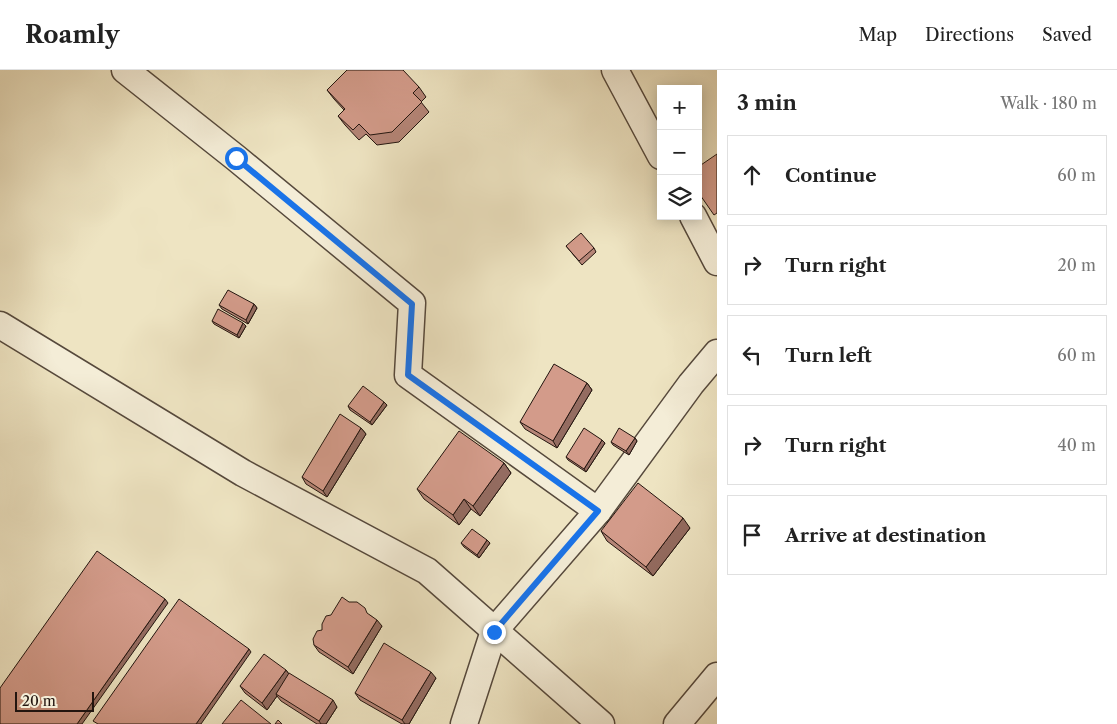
<!DOCTYPE html>
<html lang="en">
<head>
<meta charset="utf-8">
<style>
	body { margin:0; font-family:"Libre Caslon Text",serif; background:#f6f6f6; color:#222 }
	.controls { position:absolute; right:15px; top:15px; display:grid; overflow:hidden; border-radius:0px; box-shadow:0 2px 12px #0003 }
	.controls button { width:45px; height:45px; display:grid; place-items:center; padding:0; border:0; border-bottom:1px solid #e0e0e0; background:#fff; color:#222; font:25px sans-serif }
	.scale { position:absolute; left:15px; bottom:12px; width:79px; box-sizing:border-box; padding-left:5px; border:2px solid #23150f; border-top:0; font-size:14px; line-height:18px; white-space:nowrap; color:#23150f; -webkit-text-stroke:4px #f4edd7; paint-order:stroke }
	.stop { position:absolute; width:15px; height:15px; margin:-11px; border:4px solid #1a73e8; border-radius:50%; background:#fff }
	.stop.end { background:#1a73e8; border-color:#fff; box-shadow:0 1px 5px #0008 }
	.list { margin:0; padding:0; list-style:none }
	h2 { display:flex; justify-content:space-between; align-items:center; height:65px; margin:0; padding:0 20px; font-size:21px }
	h2 small { font-size:16px; font-weight:400; color:#767676 }
	.list li { display:grid; grid-template-columns:32px 1fr auto; gap:15px; align-items:center; box-sizing:border-box; height:80px; margin:0 10px 10px; padding:0 10px; border:1px solid #e0e0e0; border-radius:0px }
	.list b { display:block; font-size:19px; white-space:nowrap }
	.list em { font-size:16px; font-style:normal; color:#767676 }
	.icon { flex:none; width:28px; height:28px; fill:none; stroke:currentColor; stroke-width:2; stroke-linecap:round; stroke-linejoin:round }
	.map { position:relative; flex:none; width:717px; height:654px; overflow:hidden }
	header { display:flex; align-items:center; gap:30px; box-sizing:border-box; height:70px; padding:0 25px; background:#fff; border-bottom:1px solid #e0e0e0 }
	header strong { font-size:24px }
	nav { display:flex; gap:28px; margin-inline-start:auto; font-size:18px }
	main { display:flex }
	aside { flex:1; background:#fff }
	.map>svg:first-child { display:block }
</style>
</head>
<body>
<header>
<strong>Roamly</strong>
<nav><a>Map</a><a>Directions</a><a>Saved</a></nav>
</header>
<main>
<div class="map">
<svg width="717" height="654" viewBox="0 0 717 654">
	<rect width="100%" height="100%" fill="#eee4c2"/>
	<filter id="stains"><feTurbulence type="fractalNoise" baseFrequency=".004" numOctaves="4"/><feColorMatrix values="0 0 0 0 .2 0 0 0 0 .09 0 0 0 0 .02 0 0 0 .5 -.17"/></filter>
	<radialGradient id="worn" r=".72"><stop offset=".6" stop-color="#630" stop-opacity="0"/><stop offset="1" stop-color="#630" stop-opacity=".3"/></radialGradient>
	<g fill="none" stroke-linecap="round" stroke-linejoin="round">
		<g stroke="#56493c" stroke-width="29">
			<g id="minor">
				<path d="M 125,0 L 236,88 L 412,233 L 408,305 L 598,441"/>
				<path d="M 615,0 L 661,86"/>
				<path d="M 693,146 L 717,192"/>
				<path d="M 0,255 L 243,403 L 427,501 L 601,654"/>
				<path d="M 464,654 L 494,561 L 598,441 L 691,314 L 717,283"/>
				<path d="M 677,654 L 717,606"/>
			</g>
		</g>
		<use href="#minor" stroke="#f4edd7" stroke-width="26"/>
	</g>
	<g fill="#b58577" stroke="#23150f">
		<path d="M 419,17 L 426,27 L 421,32 L 429,42 L 399,72 L 377,75 L 366,64 L 359,70 L 345,55 L 338,46 L 344,40 L 334,29 L 327,20 Z"/>
		<path d="M 566,176 L 594,178 L 596,182 L 582,195 Z"/>
		<path d="M 254,234 L 257,238 L 248,254 L 222,239 L 219,235 Z"/>
		<path d="M 212,251 L 246,256 L 239,268 L 214,254 Z"/>
		<path d="M 587,313 L 592,320 L 557,378 L 525,359 L 520,352 Z"/>
		<path d="M 387,335 L 372,355 L 350,340 L 348,336 Z"/>
		<path d="M 361,358 L 366,364 L 327,427 L 306,414 L 302,407 Z"/>
		<path d="M 635,368 L 637,371 L 629,385 L 613,375 L 611,372 Z"/>
		<path d="M 605,373 L 586,402 L 568,390 L 566,387 Z"/>
		<path d="M 504,393 L 511,403 L 480,446 L 471,439 L 459,455 L 424,429 L 417,419 Z"/>
		<path d="M 690,458 L 653,506 L 607,471 L 601,461 Z"/>
		<path d="M 487,470 L 490,473 L 479,488 L 464,477 L 461,473 Z"/>
		<path d="M 370,545 L 382,556 L 353,604 L 319,582 L 314,575 L 322,560 Z"/>
		<path d="M 286,600 L 289,604 L 337,637 L 326,654 L 317,654 L 281,631 L 277,626 L 267,640 L 245,623 L 240,616 Z"/>
		<path d="M 436,608 L 409,654 L 402,654 L 360,630 L 355,623 Z"/>
	</g>
	<g fill="#946c61" stroke="#23150f">
		<path d="M 254,234 L 257,238 L 248,254 L 246,250 Z"/>
		<path d="M 243,253 L 246,256 L 239,268 L 237,265 Z"/>
		<path d="M 587,313 L 592,320 L 557,378 L 553,371 Z"/>
		<path d="M 384,332 L 387,335 L 372,355 L 370,352 Z"/>
		<path d="M 361,358 L 366,364 L 327,427 L 323,421 Z"/>
		<path d="M 635,368 L 637,371 L 629,385 L 626,381 Z"/>
		<path d="M 602,370 L 605,373 L 586,402 L 584,399 Z"/>
		<path d="M 504,393 L 511,403 L 480,446 L 473,436 Z"/>
		<path d="M 464,429 L 471,439 L 459,455 L 453,445 Z"/>
		<path d="M 683,448 L 690,458 L 653,506 L 646,497 Z"/>
		<path d="M 487,470 L 490,473 L 479,488 L 477,485 Z"/>
		<path d="M 165,529 L 168,533 L 82,654 L 77,654 Z"/>
		<path d="M 377,550 L 382,556 L 353,604 L 348,597 Z"/>
		<path d="M 249,579 L 251,582 L 201,654 L 196,654 Z"/>
		<path d="M 286,600 L 291,607 L 276,624 L 277,626 L 267,640 L 262,633 Z"/>
		<path d="M 431,602 L 436,608 L 409,654 L 405,654 L 402,650 Z"/>
		<path d="M 333,630 L 337,637 L 326,654 L 321,654 L 319,651 Z"/>
	</g>
	<g fill="#d39b8a" stroke="#23150f">
		<path d="M 347,0 L 403,0 L 419,17 L 413,23 L 422,32 L 392,62 L 370,65 L 359,54 L 353,60 L 338,46 L 345,39 L 327,20 Z"/>
		<path d="M 717,84 L 717,143 L 714,145 L 698,122 L 698,97 Z"/>
		<path d="M 581,163 L 594,178 L 579,191 L 566,176 Z"/>
		<path d="M 228,220 L 254,234 L 246,250 L 219,235 Z"/>
		<path d="M 218,239 L 243,253 L 237,265 L 212,251 Z"/>
		<path d="M 554,294 L 587,313 L 553,371 L 520,352 Z"/>
		<path d="M 363,316 L 384,332 L 370,352 L 348,336 Z"/>
		<path d="M 340,344 L 361,358 L 323,421 L 302,407 Z"/>
		<path d="M 584,358 L 602,370 L 584,399 L 566,387 Z"/>
		<path d="M 619,358 L 635,368 L 626,381 L 611,372 Z"/>
		<path d="M 459,361 L 504,393 L 473,436 L 464,429 L 453,445 L 417,419 Z"/>
		<path d="M 638,413 L 683,448 L 646,497 L 601,461 Z"/>
		<path d="M 472,459 L 487,470 L 477,485 L 461,473 Z"/>
		<path d="M 97,481 L 165,529 L 77,654 L 0,654 L 0,618 Z"/>
		<path d="M 342,527 L 349,532 L 357,532 L 365,538 L 367,543 L 377,550 L 348,597 L 314,575 L 313,569 L 317,561 L 322,560 L 322,554 L 326,546 L 331,545 Z"/>
		<path d="M 179,529 L 249,579 L 196,654 L 98,654 L 93,651 Z"/>
		<path d="M 384,573 L 431,602 L 402,650 L 355,623 Z"/>
		<path d="M 264,584 L 286,600 L 262,633 L 240,616 Z"/>
		<path d="M 289,603 L 333,630 L 319,651 L 276,624 Z"/>
		<path d="M 241,630 L 271,654 L 222,654 Z"/>
		<path d="M 278,650 L 282,654 L 275,654 Z"/>
	</g>
	<g fill="none" stroke-linecap="round" stroke-linejoin="round">
		<path stroke="#1a73e8" stroke-width="6" d="M 236,88 L 412,234 L 408,305 L 598,441 L 494,562"/>
	</g>
	<rect width="100%" height="100%" filter="url(#stains)"/>
	<rect width="100%" height="100%" fill="url(#worn)"/>
</svg>
<div class="controls">
<button>+</button>
<button>−</button>
<button><svg class="icon" aria-label="layers" viewBox="0 0 24 24"><path d="M12 4l9 5-9 5-9-5zM3 14l9 5 9-5"/></svg></button>
</div>
<div class="scale">20 m</div>
<div class="stop" style="left:236px;top:88px"></div>
<div class="stop end" style="left:494px;top:562px"></div>
</div>
<aside>
<h2>3 min<small>Walk · 180 m</small></h2>
<ul class="list">
<li><svg class="icon" aria-label="ahead" viewBox="0 0 24 24"><path d="M12 20V5M6 11l6-6 6 6"/></svg><div><b>Continue</b></div><em>60 m</em></li>
<li><svg class="icon" aria-label="right" viewBox="0 0 24 24"><path d="M7 20v-9h11M14 6l5 5-5 5"/></svg><div><b>Turn right</b></div><em>20 m</em></li>
<li><svg class="icon" aria-label="left" viewBox="0 0 24 24"><path d="M17 20v-9H6M10 6l-5 5 5 5"/></svg><div><b>Turn left</b></div><em>60 m</em></li>
<li><svg class="icon" aria-label="right" viewBox="0 0 24 24"><path d="M7 20v-9h11M14 6l5 5-5 5"/></svg><div><b>Turn right</b></div><em>40 m</em></li>
<li><svg class="icon" aria-label="arrive" viewBox="0 0 24 24"><path d="M6 21V4h12l-3 4 3 4H6"/></svg><div><b>Arrive at destination</b></div></li>
</ul>
</aside>
</main>
</body>
</html>
